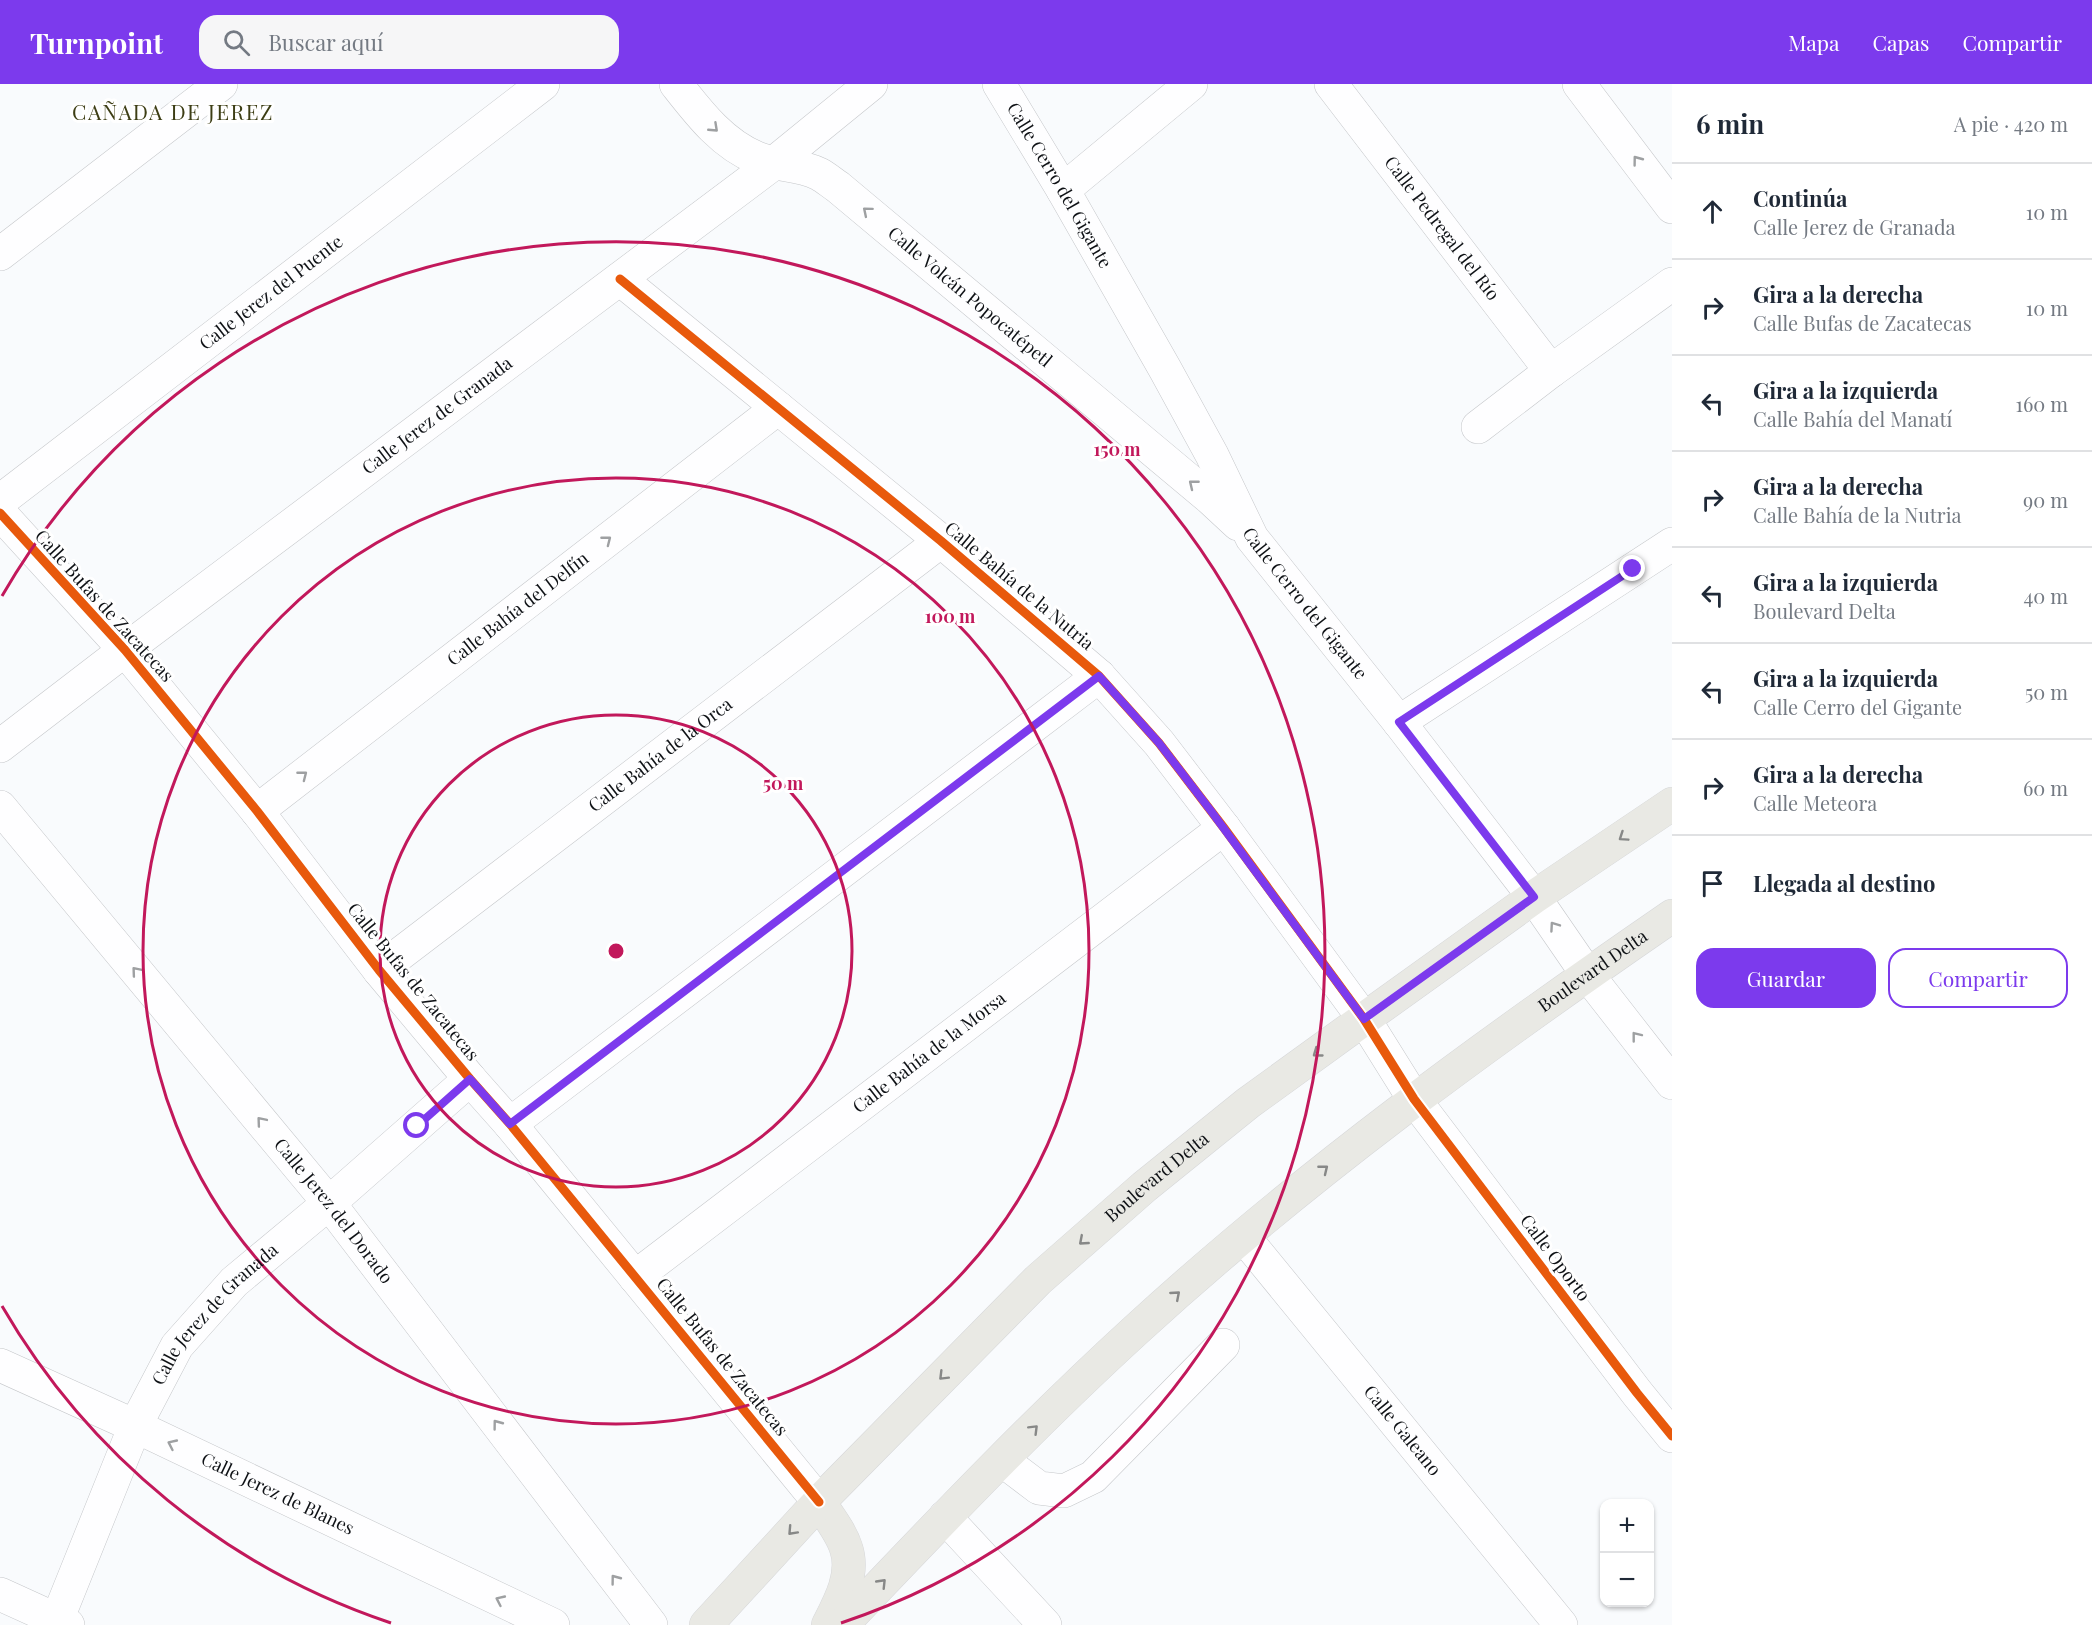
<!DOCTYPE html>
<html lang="es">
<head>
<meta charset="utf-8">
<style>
	body { margin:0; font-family:"Playfair Display",serif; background:#f6f6f7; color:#1f2937 }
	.controls { position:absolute; right:18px; bottom:18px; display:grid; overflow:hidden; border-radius:12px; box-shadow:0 2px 4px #0004 }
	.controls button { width:54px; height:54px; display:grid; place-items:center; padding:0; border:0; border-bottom:2px solid #e0e1e3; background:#fff; color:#1f2937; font:30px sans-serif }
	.stop { position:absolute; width:18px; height:18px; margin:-14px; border:4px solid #7c3aed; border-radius:50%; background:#fff }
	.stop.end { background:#7c3aed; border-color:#fff; box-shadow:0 2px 6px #0008 }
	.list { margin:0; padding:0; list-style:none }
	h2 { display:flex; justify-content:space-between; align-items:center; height:78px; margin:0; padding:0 24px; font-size:26px }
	h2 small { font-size:20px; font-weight:400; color:#747a83 }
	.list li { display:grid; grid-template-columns:39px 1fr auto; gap:18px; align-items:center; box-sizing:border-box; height:96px; padding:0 24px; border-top:2px solid #e0e1e3 }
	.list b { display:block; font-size:22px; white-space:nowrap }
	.list p { margin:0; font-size:20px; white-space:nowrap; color:#747a83 }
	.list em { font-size:20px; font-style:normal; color:#747a83 }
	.actions { display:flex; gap:12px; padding:18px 24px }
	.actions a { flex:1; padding:14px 0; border:2px solid #7c3aed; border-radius:18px; text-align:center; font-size:21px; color:#7c3aed }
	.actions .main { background:#7c3aed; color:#fff }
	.icon { flex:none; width:33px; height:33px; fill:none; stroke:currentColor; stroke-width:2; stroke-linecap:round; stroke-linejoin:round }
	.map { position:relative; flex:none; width:1672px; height:1541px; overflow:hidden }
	header { display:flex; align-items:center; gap:36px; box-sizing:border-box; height:84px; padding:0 30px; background:#7c3aed; color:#fff }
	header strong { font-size:28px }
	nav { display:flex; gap:33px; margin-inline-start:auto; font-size:21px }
	.search { width:420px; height:54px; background:#f6f6f7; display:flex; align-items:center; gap:15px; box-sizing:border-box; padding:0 21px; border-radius:18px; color:#747a83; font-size:22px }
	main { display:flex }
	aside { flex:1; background:#fff }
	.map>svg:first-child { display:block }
</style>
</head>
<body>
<header>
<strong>Turnpoint</strong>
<div class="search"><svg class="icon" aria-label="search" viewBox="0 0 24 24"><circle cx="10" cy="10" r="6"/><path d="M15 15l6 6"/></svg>Buscar aquí</div>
<nav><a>Mapa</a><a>Capas</a><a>Compartir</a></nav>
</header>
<main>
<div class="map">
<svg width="1672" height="1541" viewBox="0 0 1672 1541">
	<rect width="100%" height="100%" fill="#f9fbfd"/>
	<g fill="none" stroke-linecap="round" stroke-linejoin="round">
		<g stroke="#c5c7ca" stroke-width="34">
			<g id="minor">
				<path id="s1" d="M 676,0 C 698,28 722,60 757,74 C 777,82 799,80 819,90 C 825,93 832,99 838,103 L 1210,414 L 1238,440"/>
				<path id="s2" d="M 999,0 L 1063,106 L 1165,285 L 1212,371 L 1252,454 L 1399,638 L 1534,813 L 1587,890 L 1672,999"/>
				<path id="s3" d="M 1331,0 L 1551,287"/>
				<path d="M 1579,0 L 1672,123"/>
				<path d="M 1063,106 L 1191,0"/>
				<path d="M 0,170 L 221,0"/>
				<path d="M 620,195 L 941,457 L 1099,592 L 1159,659 L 1224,744 L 1364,935 L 1414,1015 L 1637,1309 L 1672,1352"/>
				<path d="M 1478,343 L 1551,287 L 1672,200"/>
				<path id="s4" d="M 0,417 L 543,0"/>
				<path d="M 0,429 L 125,566 L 257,727 L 379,886 L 470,995 L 510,1040 L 819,1418"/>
				<path d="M 1399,638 L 1672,460"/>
				<path id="s5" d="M 0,662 L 125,566 L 774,79 L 871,0"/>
				<path id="s6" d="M 0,723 L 329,1119 L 651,1541"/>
				<path id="s7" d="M 257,727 L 778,324"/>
				<path id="s8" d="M 379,886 L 941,457"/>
				<path d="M 510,1040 L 1099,592"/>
				<path id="s9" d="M 1244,1153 L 1561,1541"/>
				<path id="s10" d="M 635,1193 L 1224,744"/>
				<path id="s11" d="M 0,1281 L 135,1342 L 553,1541"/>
				<path d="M 1002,1376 L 1039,1404 L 1064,1407 L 1093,1393 L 1223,1261"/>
				<path d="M 945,1433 L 1045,1541"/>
				<path d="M 0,1510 L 68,1541"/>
				<path id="s12" d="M 57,1536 L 135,1342 L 177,1262 L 234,1198 L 329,1119 L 470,995"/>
			</g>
		</g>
		<g stroke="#d6d7d9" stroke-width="34">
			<g id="major">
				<path d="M 819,1418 C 828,1432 841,1448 846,1464 C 855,1490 840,1518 828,1541"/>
				<path id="s13" d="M 706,1541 L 819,1418 L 1038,1196 L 1144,1103 L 1248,1019 L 1364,935 L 1534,813 L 1672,720"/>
				<path id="s14" d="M 842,1541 C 938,1440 1034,1339 1137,1245 C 1304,1092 1486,960 1672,832"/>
			</g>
		</g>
		<use href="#minor" stroke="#fefeff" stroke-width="33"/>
		<use href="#major" stroke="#e9e9e4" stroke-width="33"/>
		<g stroke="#fff" stroke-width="13">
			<g id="cycleway">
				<path d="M 620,195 L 941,457 L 1099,592 L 1159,659 L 1224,744 L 1364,935 L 1414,1015 L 1637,1309 L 1672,1352"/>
				<path d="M 0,429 L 125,566 L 257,727 L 379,886 L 470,995 L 510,1040 L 819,1418"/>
			</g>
		</g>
		<use href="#cycleway" stroke="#e8590c" stroke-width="9"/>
	</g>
	<defs><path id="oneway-chevron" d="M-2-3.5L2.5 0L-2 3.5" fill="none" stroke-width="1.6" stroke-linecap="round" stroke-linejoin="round" transform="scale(1.5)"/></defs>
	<g stroke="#9ea0a2">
		<use href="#oneway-chevron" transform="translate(714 44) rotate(43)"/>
		<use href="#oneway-chevron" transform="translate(1637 76) rotate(-127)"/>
		<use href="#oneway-chevron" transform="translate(867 127) rotate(-140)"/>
		<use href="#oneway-chevron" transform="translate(1193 400) rotate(-141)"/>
		<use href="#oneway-chevron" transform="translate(607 456) rotate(-38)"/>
		<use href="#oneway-chevron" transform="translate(303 691) rotate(-38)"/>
		<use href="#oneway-chevron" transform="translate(1554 842) rotate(-125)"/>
		<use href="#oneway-chevron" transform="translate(136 887) rotate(-130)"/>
		<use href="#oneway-chevron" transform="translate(1636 952) rotate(-128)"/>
		<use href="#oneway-chevron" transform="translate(261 1037) rotate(-130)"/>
		<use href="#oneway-chevron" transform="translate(497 1340) rotate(-127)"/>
		<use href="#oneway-chevron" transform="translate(172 1360) rotate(-155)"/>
		<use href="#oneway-chevron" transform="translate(615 1495) rotate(-127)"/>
		<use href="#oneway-chevron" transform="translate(500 1516) rotate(-155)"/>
	</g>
	<g stroke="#878887">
		<use href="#oneway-chevron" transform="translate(1623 753) rotate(146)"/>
		<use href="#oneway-chevron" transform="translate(1317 969) rotate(144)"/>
		<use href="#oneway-chevron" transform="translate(1324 1085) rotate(-39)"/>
		<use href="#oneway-chevron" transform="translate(1083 1157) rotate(139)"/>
		<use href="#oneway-chevron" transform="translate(1176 1211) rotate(-41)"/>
		<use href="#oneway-chevron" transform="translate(943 1292) rotate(135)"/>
		<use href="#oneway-chevron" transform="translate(1034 1345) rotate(-45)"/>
		<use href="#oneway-chevron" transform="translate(792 1447) rotate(133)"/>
		<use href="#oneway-chevron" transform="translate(882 1499) rotate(-46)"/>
	</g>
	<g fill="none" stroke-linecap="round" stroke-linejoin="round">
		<path stroke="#7c3aed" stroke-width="8" d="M 417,1042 L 470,995 L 510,1040 L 1099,592 L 1159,659 L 1211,727 L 1364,935 L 1534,813 L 1399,638 L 1633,485"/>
	</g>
	<g fill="none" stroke="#c2185b" stroke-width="3">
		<circle cx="616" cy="867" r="236"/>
		<circle cx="616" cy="867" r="473"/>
		<path d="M391 1539A709 709 0 0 1 2 1222M2 512A709 709 0 1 1 841 1539"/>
	</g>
	<g text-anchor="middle" stroke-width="6" stroke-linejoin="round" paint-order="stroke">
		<g font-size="18" fill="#0f1216" stroke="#fff">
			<text dy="6" stroke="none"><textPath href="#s2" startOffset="118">Calle Cerro del Gigante</textPath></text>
			<text dy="6" stroke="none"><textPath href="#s3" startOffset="182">Calle Pedregal del Río</textPath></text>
			<text dy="6" stroke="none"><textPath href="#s4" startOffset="342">Calle Jerez del Puente</textPath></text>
			<text dy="6" stroke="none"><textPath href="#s1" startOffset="370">Calle Volcán Popocatépetl</textPath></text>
			<text dy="6" stroke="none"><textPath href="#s5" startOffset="548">Calle Jerez de Granada</textPath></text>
			<text transform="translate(1019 502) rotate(40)" y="6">Calle Bahía de la Nutria</text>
			<text dy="6" stroke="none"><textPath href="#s2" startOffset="604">Calle Cerro del Gigante</textPath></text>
			<text transform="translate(104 522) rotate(48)" y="6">Calle Bufas de Zacatecas</text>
			<text dy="6" stroke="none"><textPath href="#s7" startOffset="330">Calle Bahía del Delfín</textPath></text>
			<text dy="6" stroke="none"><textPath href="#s8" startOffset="354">Calle Bahía de la Orca</textPath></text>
			<text dy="6" stroke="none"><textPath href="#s14" startOffset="998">Boulevard Delta</textPath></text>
			<text transform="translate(413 898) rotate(51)" y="6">Calle Bufas de Zacatecas</text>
			<text dy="6" stroke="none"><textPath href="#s10" startOffset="370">Calle Bahía de la Morsa</textPath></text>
			<text dy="6" stroke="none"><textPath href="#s13" startOffset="636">Boulevard Delta</textPath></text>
			<text dy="6" stroke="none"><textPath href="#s6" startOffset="524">Calle Jerez del Dorado</textPath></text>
			<text transform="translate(1555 1174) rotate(53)" y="6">Calle Oporto</text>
			<text dy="6" stroke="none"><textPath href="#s12" startOffset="348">Calle Jerez de Granada</textPath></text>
			<text transform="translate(722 1273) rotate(51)" y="6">Calle Bufas de Zacatecas</text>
			<text dy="6" stroke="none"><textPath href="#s9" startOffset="250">Calle Galeano</textPath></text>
			<text dy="6" stroke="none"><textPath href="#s11" startOffset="306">Calle Jerez de Blanes</textPath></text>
		</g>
		<g font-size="21" letter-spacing="1.5" fill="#3d3e15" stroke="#fff">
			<text x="173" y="36">CAÑADA DE JEREZ</text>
		</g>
	</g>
	<circle cx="616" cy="867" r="9" fill="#c2185b" stroke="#fff" stroke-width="3"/>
	<g font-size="18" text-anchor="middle" font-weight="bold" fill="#c2185b" stroke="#fff" stroke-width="6" stroke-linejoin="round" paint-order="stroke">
		<text x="1117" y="372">150 m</text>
		<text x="950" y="539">100 m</text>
		<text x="783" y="706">50 m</text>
	</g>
</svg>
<div class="controls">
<button>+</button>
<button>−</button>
</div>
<div class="stop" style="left:417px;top:1042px"></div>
<div class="stop end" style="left:1633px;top:485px"></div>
</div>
<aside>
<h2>6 min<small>A pie · 420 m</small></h2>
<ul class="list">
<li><svg class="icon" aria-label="ahead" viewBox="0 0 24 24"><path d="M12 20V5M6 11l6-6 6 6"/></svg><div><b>Continúa</b><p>Calle Jerez de Granada</p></div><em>10 m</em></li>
<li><svg class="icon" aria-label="right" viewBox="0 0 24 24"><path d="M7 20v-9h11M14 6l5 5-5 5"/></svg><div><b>Gira a la derecha</b><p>Calle Bufas de Zacatecas</p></div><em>10 m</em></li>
<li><svg class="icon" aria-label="left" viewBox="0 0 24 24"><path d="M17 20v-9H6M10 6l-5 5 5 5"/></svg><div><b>Gira a la izquierda</b><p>Calle Bahía del Manatí</p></div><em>160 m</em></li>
<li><svg class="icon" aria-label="right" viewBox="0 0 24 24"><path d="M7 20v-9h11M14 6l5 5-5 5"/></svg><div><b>Gira a la derecha</b><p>Calle Bahía de la Nutria</p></div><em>90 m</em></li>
<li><svg class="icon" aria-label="left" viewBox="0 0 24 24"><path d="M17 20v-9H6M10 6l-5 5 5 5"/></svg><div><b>Gira a la izquierda</b><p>Boulevard Delta</p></div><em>40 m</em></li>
<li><svg class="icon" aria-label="left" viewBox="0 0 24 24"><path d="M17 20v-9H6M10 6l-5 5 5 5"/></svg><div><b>Gira a la izquierda</b><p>Calle Cerro del Gigante</p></div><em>50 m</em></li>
<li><svg class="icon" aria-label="right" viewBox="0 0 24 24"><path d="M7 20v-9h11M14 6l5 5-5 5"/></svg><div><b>Gira a la derecha</b><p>Calle Meteora</p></div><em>60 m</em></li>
<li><svg class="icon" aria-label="arrive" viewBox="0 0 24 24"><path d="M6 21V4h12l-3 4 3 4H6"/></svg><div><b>Llegada al destino</b></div></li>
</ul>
<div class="actions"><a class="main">Guardar</a><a>Compartir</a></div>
</aside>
</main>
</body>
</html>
